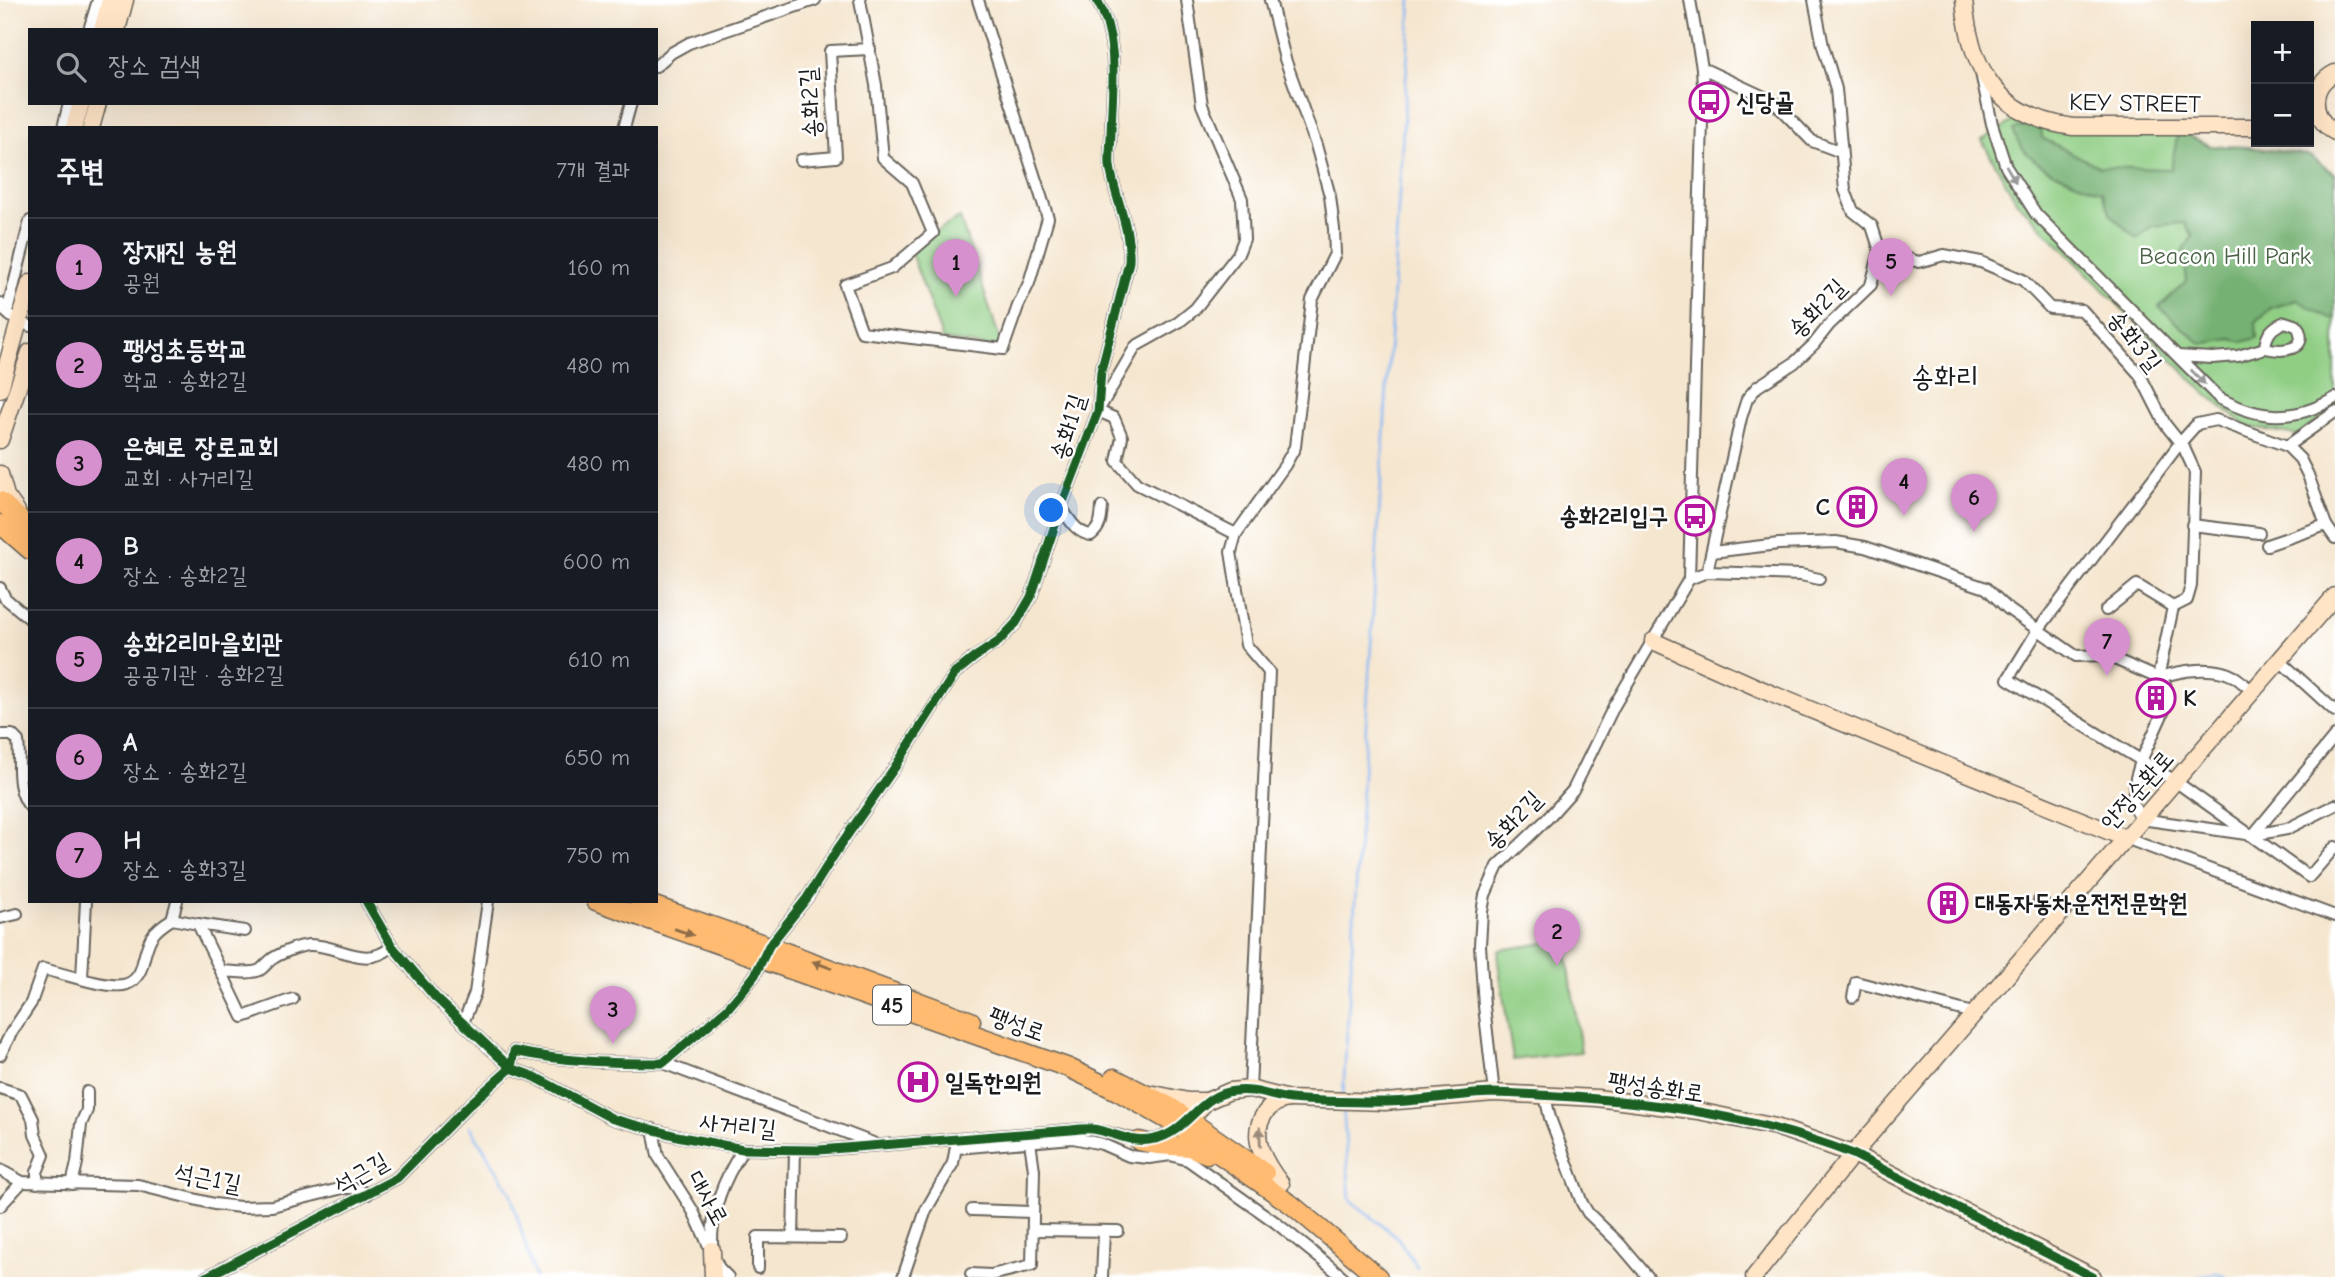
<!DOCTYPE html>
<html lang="ko">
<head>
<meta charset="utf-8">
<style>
	body { margin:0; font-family:"Comic Neue","Poor Story",sans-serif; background:#20242c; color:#f1f3f6 }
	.controls { position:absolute; right:21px; top:21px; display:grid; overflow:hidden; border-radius:0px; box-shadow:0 7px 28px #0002 }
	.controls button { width:63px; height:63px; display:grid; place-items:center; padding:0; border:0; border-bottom:2px solid #363941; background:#171b24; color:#f1f3f6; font:35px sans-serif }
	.you { position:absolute; left:1052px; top:511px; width:24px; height:24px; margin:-18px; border:5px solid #fff; border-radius:50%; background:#1a73e8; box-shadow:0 0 0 10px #1a73e833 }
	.badge { display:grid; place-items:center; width:46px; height:46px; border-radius:50%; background:#d690ce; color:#111; font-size:23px; font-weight:700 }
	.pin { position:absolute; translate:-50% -58px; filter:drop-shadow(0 2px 4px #0008) }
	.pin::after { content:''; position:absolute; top:37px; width:24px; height:21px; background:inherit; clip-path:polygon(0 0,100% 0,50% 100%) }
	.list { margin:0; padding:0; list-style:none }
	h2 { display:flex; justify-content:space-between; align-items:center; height:91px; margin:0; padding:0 28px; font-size:30px }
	h2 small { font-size:23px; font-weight:400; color:#9ea1a6 }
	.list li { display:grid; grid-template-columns:46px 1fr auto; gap:21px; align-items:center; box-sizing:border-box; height:98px; padding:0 28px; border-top:2px solid #363941 }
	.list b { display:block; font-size:26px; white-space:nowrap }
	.list p { margin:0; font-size:23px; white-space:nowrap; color:#9ea1a6 }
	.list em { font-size:23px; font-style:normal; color:#9ea1a6 }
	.icon { flex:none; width:38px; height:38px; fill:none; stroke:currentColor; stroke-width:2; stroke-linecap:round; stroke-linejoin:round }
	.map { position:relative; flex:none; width:2335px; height:1277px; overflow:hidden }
	.search { position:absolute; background:#171b24; box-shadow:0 7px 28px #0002; left:28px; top:28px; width:630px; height:77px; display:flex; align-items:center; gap:18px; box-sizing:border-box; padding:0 24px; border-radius:0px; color:#9ea1a6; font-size:26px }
	.panel { position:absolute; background:#171b24; box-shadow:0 7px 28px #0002; left:28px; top:126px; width:630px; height:777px; border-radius:0px }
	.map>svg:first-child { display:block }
</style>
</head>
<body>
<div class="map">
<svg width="2335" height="1277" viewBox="0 0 2335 1277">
	<rect width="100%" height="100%" fill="#fff"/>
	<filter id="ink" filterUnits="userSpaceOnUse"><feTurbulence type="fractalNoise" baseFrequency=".0143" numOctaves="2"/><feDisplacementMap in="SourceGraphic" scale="14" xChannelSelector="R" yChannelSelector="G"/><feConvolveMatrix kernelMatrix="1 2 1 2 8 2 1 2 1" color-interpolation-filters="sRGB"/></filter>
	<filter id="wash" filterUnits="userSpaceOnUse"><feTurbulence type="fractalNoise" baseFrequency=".00686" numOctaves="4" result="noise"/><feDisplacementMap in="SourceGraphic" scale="28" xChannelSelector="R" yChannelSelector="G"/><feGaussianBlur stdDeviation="1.57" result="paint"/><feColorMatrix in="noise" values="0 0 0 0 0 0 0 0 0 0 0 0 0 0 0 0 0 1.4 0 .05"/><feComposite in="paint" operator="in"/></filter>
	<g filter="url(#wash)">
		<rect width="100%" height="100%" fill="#f5e6cf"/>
		<g fill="#90ce84" stroke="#567550" stroke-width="2">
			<path d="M 2015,120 L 2030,123 L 2178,131 L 2211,146 L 2247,147 L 2308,155 L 2335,174 L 2335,407 L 2298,435 L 2247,427 L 2204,392 L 2016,201 L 1982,140 Z"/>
			<path d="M 960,218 L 1003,349 L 943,340 L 911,253 L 933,233 Z"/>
			<path d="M 1565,940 L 1581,1052 L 1513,1060 L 1498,962 L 1499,950 Z"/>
		</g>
		<path fill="#74b172" stroke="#486647" stroke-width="2" d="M 2030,123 L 2041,126 L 2042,138 L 2100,167 L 2171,169 L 2178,131 L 2211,146 L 2247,147 L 2308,155 L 2335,174 L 2335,317 L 2331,319 L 2297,300 L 2271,308 L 2256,322 L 2257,338 L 2243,342 L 2231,339 L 2201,344 L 2159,307 L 2187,281 L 2183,250 L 2193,236 L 2185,223 L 2152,226 L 2137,239 L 2111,215 L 2102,192 C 2069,178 2025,168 2013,130 Z"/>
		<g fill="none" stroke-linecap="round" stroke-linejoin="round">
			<g stroke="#88b7f3" stroke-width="2.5">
				<path d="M 1343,1096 L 1411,0"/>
				<path d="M 1343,1106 L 1350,1200 L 1397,1237 L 1417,1267"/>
				<path d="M 470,1126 L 510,1192 L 535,1277"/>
				<path d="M 2198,1277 L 2217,1274 L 2227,1277"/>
			</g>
		</g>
	</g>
	<g filter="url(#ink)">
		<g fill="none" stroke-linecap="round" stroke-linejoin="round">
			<g stroke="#68635b" stroke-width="14">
				<g id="street">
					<path d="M 860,0 L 876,85 L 883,158 L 912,183 L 933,233 L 892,268 L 845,285 L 862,332 L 1003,349 L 1018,306 L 1029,283 L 1048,218 L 978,0"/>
					<path d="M 1187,0 L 1202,105 L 1242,199 L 1244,239 L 1238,254 L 1195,309 L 1179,322 L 1136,346 L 1098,411 L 1114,418 L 1122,437 L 1117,461 L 1137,484 L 1236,534"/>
					<path d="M 89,30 L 98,0"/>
					<path d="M 656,66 L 671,53 L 689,43 L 815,0"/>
					<path d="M 1702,68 L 1773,101 L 1812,141 L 1841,152"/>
					<path d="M 1981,73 L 1992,124 L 2006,167 L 2036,214 L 2219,398 C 2260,420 2294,422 2335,398"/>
					<path d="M 63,128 L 69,103"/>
					<path d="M 624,128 L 631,103"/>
					<path d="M 801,160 L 836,157 L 830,51 L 870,49"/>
					<path d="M 1880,251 L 1919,262 L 1944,255 L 1981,262 L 2023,280 L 2050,308 L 2082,310 L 2140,375 L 2165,424 L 2184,448 L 2195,472 L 2191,586 L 2187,600 L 2173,607 L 2158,678 L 2165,684 L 2168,695 L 2166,706 L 2141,761 L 2136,778 L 2132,803 L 2141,819 L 2253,835 L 2287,829 L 2335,805"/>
					<path d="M 0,303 C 5,315 19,322 30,326"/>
					<path d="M 7,312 L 30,221"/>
					<path d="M 2285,322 L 2297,326 C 2311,351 2282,352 2265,348 C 2266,334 2272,327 2285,322 Z"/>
					<path d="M 2178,356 L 2212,358 L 2238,356 L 2265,348"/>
					<path d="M 2287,446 L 2335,412"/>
					<path d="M 1061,507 C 1069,519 1076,533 1091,535 C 1101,527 1101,519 1102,507"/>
					<path d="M 2192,525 L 2259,533"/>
					<path d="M 2326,525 L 2308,475 L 2300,459 L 2287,446 L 2216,420 L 2197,424 L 2180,443 L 2038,630 L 2008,679 L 2175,781 L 2309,877 L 2335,847"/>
					<path d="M 2267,545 L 2326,525 L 2335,538"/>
					<path d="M 1712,552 L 1779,544 L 1836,542 L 1865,547 L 1986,588 L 2008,609 L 2076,656 L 2105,655 L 2158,678 C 2180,670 2214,665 2235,677 C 2241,681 2247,687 2253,691"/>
					<path d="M 1707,572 L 1801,575 L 1819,579"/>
					<path d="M 1689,579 L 1707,572 L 1741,418 L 1747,399 L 1757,387 L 1794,363 L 1814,344 L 1829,325 L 1871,285 L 1880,251 L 1872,226 L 1853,211 L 1845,190 L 1836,89 L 1823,46 L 1814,0"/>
					<path d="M 0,588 L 5,598 L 30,619"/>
					<path d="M 2106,610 L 2137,585 L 2173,607"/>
					<path d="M 2105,655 L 2115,632"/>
					<path d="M 2279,660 L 2335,711"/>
					<path d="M 0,735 L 12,735 L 18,741 C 21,764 14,787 30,807"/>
					<path d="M 2253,835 L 2335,736"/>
					<path d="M 2125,838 L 2335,916"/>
					<path d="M 366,901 L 392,946 L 435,997 L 511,1068 L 535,1077 L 613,1119 L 677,1136 L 743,1149 L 819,1150 L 1071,1130 C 1079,1129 1087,1128 1094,1130 C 1133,1136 1146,1153 1184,1124"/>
					<path d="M 2039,901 L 2059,914"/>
					<path d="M 0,918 L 17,914"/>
					<path d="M 172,919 L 177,901"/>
					<path d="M 198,924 L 245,931"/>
					<path d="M 221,971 L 243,1017 L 293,999"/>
					<path d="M 82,978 L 86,901"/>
					<path d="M 1853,997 L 1856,982 L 1973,1013"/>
					<path d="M 463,1023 L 475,993 L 488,901"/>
					<path d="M 0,1055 L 11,1033 L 31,1003 L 43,969 C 62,973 105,988 123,985 C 135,983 141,972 143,962 C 149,938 151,932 172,919 L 198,924 L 221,971 C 233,971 249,975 260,970 C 264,967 268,962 272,959 C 281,953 298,946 309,945 C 338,944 366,971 392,946"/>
					<path d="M 663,1063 L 873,1143"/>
					<path d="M 0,1088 L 21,1095 L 33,1119 L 35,1135 L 44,1155 L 37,1172 L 37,1183"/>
					<path d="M 1250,1089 L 1269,672 L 1246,645 L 1231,552 L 1236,534 L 1285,465 L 1295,447 L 1312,300 L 1335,254 L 1334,229 L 1330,196 L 1316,145 L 1285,59 L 1270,0"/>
					<path d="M 1494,1093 L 1484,1006 L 1480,945 L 1482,912 L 1485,895 L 1498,866 L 1547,819 L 1573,790 L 1614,706 L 1689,579 L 1703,86 L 1702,68 L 1690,0"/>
					<path d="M 1545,1096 L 1550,1118 L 1582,1203 L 1588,1213 L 1619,1243 L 1648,1277"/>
					<path d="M 653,1129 L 658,1156 L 693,1211 L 719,1268 L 728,1277"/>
					<path d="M 957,1148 L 1073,1138 L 1102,1144 L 1129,1156 L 1149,1158 L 1171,1155 L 1188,1160 L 1275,1222 L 1343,1277"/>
					<path d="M 0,1170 L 22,1182 L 138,1185 L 214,1204 L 240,1207 L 272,1206 L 343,1188 L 354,1188 L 368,1194"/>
					<path d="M 72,1184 L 77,1163 L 81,1124 L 87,1110 L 87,1092"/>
					<path d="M 0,1206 L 22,1182"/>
					<path d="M 972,1210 L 1033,1212"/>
					<path d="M 1033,1230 L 1118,1231"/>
					<path d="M 793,1237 L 795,1150"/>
					<path d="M 712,1247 C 711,1209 723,1181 743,1149"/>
					<path d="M 758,1268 L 758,1237 L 841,1238"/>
					<path d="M 971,1274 L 991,1275 L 1032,1265 L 1034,1170 L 1030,1142"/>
					<path d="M 206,1277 L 397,1178 L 469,1105 L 511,1068 L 514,1051 C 564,1062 613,1063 663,1063 L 727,1009 L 744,989 L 755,975 L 769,946 L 807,898 L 839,847 L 895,767 L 955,673 L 975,657 L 998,642 L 1016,623 L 1031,597 L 1061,507 L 1098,411 L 1101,371 L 1129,262 C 1131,226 1115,200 1110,166 C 1109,156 1111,144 1111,133 C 1112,89 1120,40 1097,0"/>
					<path d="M 903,1277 L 926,1210 L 953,1163 L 957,1141"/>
					<path d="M 1102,1277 L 1104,1231"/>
				</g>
			</g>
			<g stroke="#68635b" stroke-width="19">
				<g id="secondary">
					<path d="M 1964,0 C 1970,71 1999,117 2073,127 L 2256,127"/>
					<path d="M 102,30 L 110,0"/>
					<path d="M 117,30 L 125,0"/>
					<path d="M 2335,73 C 2309,86 2310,118 2335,132"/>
					<path d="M 74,128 L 81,103"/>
					<path d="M 91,128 L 98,103"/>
					<path d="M 0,389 L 30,283"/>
					<path d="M 0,440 L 30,352"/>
					<path d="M 0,474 L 6,496 L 17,511"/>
					<path d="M 1653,641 L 1772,694 L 2125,838"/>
					<path d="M 1154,1094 L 1188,1101 L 1207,1101"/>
					<path d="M 1190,1119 L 1207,1101 L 1230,1091 L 1250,1089 L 1289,1099 L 1385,1102 L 1494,1093 L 1597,1098 L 1698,1111 L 1776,1127 L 1853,1154 L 2093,1277"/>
					<path d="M 1281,1184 C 1266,1165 1248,1137 1265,1113 C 1271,1105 1279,1100 1289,1099"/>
					<path d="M 712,1250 L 713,1277"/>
					<path d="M 1754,1277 L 1853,1154 L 2335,596"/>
				</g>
			</g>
			<g stroke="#68635b" stroke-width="21">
				<g id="primary">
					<path d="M 0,501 L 30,528"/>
					<path d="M 0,524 L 30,550"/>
					<path d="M 596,901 L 1069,1068 L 1117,1091 L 1180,1127 L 1292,1205 L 1378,1277"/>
					<path d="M 640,901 L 769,946 L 971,1021"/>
					<path d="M 1114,1078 L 1169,1106 L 1265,1173"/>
					<path d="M 1139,1141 L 1157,1145 L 1189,1147 L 1207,1154"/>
				</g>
			</g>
			<use href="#street" stroke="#fff" stroke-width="10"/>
			<use href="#secondary" stroke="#ffe4c6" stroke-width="16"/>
			<use href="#primary" stroke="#febb71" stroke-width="18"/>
			<g stroke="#fff" stroke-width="13">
				<g id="cycleway">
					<path d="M 366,901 L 392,946 L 435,997 L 511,1068 L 535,1077 L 613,1119 L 677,1136 L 743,1149 L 819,1150 L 1071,1130 C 1078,1129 1086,1128 1093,1129 C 1114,1132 1132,1145 1155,1139 C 1188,1132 1200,1094 1234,1091 C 1256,1088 1271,1097 1291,1099 C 1321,1102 1352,1102 1382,1102 C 1419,1102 1456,1094 1493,1093 C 1514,1093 1536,1095 1557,1096 C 1657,1102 1758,1117 1853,1154 L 2093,1277"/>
					<path d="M 206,1277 L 397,1178 L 469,1105 L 511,1068 L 514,1051 C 564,1062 613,1063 663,1063 L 727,1009 L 744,989 L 755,975 L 769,946 L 807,898 L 839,847 L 895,767 L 955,673 L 975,657 L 998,642 L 1016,623 L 1031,597 L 1061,507 L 1098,411 L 1101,371 L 1129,262 C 1131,226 1115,200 1110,166 C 1109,156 1111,144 1111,133 C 1112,89 1120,40 1097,0"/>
				</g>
			</g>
			<use href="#cycleway" stroke="#1b5e20" stroke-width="9"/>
		</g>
		<defs><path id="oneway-solid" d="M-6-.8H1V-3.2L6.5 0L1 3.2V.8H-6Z" transform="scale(1.75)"/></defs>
		<g fill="#999">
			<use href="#oneway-solid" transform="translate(2011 174) rotate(60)"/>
			<use href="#oneway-solid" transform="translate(2198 377) rotate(46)"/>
		</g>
		<g fill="#8d6c46">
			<use href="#oneway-solid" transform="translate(684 932) rotate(19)"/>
			<use href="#oneway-solid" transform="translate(822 965) rotate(-160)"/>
		</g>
		<use fill="#998a7a" href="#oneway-solid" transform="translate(1260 1137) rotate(-92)"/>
	</g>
	<defs>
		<g id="bus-ring" transform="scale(2.0125)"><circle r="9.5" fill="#fff" stroke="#b5179e" stroke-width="1.5"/><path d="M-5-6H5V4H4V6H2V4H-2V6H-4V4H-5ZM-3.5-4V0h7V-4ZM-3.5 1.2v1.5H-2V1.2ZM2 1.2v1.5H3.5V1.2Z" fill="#b5179e"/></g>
		<g id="building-ring" transform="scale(2.0125)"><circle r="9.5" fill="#fff" stroke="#b5179e" stroke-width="1.5"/><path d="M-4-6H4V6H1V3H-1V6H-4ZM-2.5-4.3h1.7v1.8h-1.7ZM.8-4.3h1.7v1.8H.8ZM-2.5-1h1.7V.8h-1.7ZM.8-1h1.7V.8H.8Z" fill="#b5179e"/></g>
		<g id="hospital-ring" transform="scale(2.0125)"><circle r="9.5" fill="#fff" stroke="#b5179e" stroke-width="1.5"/><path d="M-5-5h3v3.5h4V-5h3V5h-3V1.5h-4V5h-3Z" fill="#b5179e"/></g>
	</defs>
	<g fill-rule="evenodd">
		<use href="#bus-ring" x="1709" y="102"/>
		<use href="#building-ring" x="1857" y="507"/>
		<use href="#bus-ring" x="1695" y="516"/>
		<use href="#building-ring" x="2156" y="698"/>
		<use href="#building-ring" x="1948" y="903"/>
		<use href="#hospital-ring" x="918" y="1082"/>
	</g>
	<g text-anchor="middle" stroke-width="5" stroke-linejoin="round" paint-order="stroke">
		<rect fill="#fff" stroke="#606060" stroke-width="2" x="873" y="985.5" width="38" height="39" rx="5"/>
		<g font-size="23" font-weight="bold" fill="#1c1c1c">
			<text x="892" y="1013">45</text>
		</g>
		<g font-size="24" font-weight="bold" fill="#1c1c1c" stroke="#fff" text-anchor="start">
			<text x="1736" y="110">신당골</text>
			<text x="1830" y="515" text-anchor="end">C</text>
			<text x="1668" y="524" text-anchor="end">송화2리입구</text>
			<text x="2183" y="706">K</text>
			<text x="1975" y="911">대동자동차운전전문학원</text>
			<text x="945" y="1090">일독한의원</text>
		</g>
		<g font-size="24" fill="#1c1c1c" stroke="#fff">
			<text transform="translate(810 103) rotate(-94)" y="8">송화2길</text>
			<text transform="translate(2135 103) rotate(1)" y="8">KEY STREET</text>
			<text transform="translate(1817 308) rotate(-46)" y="8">송화2길</text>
			<text transform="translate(2135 341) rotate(52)" y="8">송화3길</text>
			<text transform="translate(1068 427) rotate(-73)" y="8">송화1길</text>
			<text transform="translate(2137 790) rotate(-49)" y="8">안정순환로</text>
			<text transform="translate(1513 820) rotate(-46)" y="8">송화2길</text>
			<text transform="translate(1017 1024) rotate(20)" y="8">팽성로</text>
			<text transform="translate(1656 1087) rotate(8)" y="8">팽성송화로</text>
			<text transform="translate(738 1125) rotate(6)" y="8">사거리길</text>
			<text transform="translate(361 1173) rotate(-30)" y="8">석근길</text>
			<text transform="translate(208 1178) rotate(11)" y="8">석근1길</text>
			<text transform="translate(708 1198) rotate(61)" y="8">대사로</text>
		</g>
		<g font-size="24" fill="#4a6346" stroke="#fff">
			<text x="2225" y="264">Beacon Hill Park</text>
		</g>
		<g font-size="28" fill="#1c1c1c" stroke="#fff">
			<text x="1945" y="386">송화리</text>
		</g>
	</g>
</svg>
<div class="controls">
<button>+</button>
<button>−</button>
</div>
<div class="you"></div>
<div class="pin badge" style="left:956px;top:297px">1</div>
<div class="pin badge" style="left:1557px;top:966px">2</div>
<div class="pin badge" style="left:613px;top:1044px">3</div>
<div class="pin badge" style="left:1904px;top:516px">4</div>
<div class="pin badge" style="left:1891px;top:296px">5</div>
<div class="pin badge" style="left:1974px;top:532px">6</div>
<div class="pin badge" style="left:2107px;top:676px">7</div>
<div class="search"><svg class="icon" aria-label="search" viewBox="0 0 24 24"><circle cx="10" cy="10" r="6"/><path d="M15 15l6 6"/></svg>장소 검색</div>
<section class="panel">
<h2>주변<small>7개 결과</small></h2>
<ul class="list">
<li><span class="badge">1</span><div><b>장재진 농원</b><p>공원</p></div><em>160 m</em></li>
<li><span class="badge">2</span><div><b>팽성초등학교</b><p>학교 · 송화2길</p></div><em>480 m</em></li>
<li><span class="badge">3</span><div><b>은혜로 장로교회</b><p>교회 · 사거리길</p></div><em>480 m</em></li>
<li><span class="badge">4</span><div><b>B</b><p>장소 · 송화2길</p></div><em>600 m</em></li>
<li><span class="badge">5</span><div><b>송화2리마을회관</b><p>공공기관 · 송화2길</p></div><em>610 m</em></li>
<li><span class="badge">6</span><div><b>A</b><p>장소 · 송화2길</p></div><em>650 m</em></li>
<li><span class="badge">7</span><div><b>H</b><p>장소 · 송화3길</p></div><em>750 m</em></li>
</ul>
</section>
</div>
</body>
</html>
